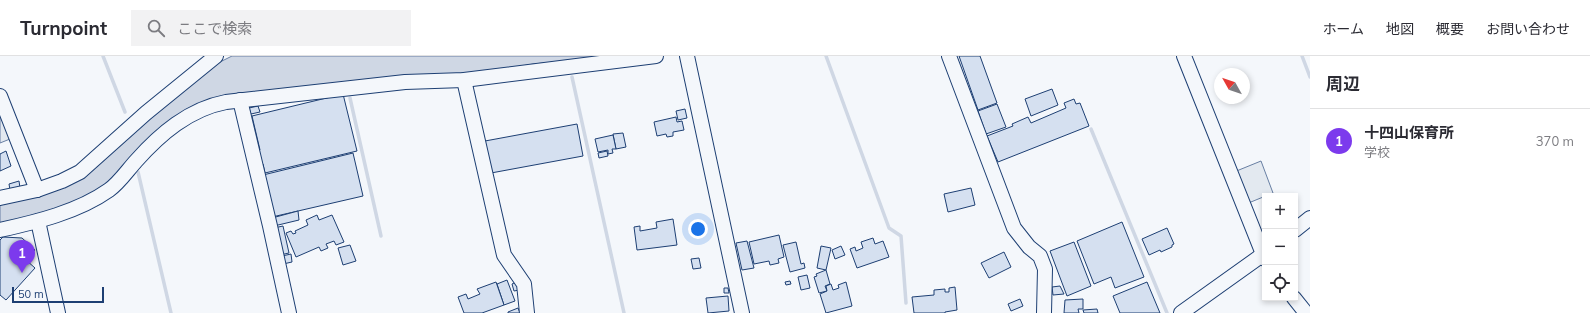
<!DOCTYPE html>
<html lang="ja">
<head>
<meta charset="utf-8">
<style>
	body { margin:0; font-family:Mulish,"Noto Sans JP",sans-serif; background:#f2f2f3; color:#2b2b33 }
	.controls { position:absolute; right:12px; bottom:12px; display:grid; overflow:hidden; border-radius:0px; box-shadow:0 2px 6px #0003 }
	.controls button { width:36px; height:36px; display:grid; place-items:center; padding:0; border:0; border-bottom:1px solid #e1e1e2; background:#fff; color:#2b2b33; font:20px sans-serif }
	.compass { position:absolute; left:1214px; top:12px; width:36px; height:36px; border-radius:50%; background:#fff; box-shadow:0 2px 6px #0003; rotate:310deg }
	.scale { position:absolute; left:12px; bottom:10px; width:92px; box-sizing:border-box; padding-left:4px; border:2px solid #1d3f73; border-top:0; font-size:11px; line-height:14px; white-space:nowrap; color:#1d3f73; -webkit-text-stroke:3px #f4f7fb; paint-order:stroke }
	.you { position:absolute; left:698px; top:173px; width:14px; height:14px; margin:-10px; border:3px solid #fff; border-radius:50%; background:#1a73e8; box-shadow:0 0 0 6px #1a73e833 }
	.badge { display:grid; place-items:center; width:26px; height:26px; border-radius:50%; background:#7c3aed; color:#fff; font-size:13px; font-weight:700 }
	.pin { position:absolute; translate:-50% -33px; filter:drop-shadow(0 1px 2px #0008) }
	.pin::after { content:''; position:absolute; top:21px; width:14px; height:12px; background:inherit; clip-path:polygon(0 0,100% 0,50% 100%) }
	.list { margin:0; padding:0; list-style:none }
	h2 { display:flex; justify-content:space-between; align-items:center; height:52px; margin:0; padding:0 16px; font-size:17px }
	h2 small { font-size:13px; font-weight:400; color:#7c7c81 }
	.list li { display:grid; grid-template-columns:26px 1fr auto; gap:12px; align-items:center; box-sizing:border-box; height:64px; padding:0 16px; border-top:1px solid #e1e1e2 }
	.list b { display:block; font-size:15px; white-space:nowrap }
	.list p { margin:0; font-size:13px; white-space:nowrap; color:#7c7c81 }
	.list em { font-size:13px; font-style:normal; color:#7c7c81 }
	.icon { flex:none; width:22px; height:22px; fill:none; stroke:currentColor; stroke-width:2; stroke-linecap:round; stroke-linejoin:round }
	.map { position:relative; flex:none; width:1310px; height:257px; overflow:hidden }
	header { display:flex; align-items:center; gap:24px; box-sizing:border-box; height:56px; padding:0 20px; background:#fff; border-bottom:1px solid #e1e1e2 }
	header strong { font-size:19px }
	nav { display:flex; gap:22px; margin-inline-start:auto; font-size:14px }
	.search { width:280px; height:36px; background:#f2f2f3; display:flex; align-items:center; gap:10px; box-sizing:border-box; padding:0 14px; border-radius:0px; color:#7c7c81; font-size:15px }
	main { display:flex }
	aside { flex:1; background:#fff }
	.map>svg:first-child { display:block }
</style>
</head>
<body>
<header>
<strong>Turnpoint</strong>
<div class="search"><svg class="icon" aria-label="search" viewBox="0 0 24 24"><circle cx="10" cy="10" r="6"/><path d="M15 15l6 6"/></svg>ここで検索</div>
<nav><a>ホーム</a><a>地図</a><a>概要</a><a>お問い合わせ</a></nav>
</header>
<main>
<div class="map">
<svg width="1310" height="257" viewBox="0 0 1310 257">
	<rect width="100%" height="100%" fill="#f4f7fb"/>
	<g fill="#e3e9f0" stroke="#687fa3">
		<path d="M 0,57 L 10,83 L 0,87 Z"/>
		<path d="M 1261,105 L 1273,137 L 1246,148 L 1234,116 Z"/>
	</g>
	<path fill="#cfd7e4" stroke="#687fa3" d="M 232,0 L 620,0 L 533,8 L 483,17 L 219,41 L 102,133 L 55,154 L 0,168 L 0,147 L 60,131 L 117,90 L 218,7 Z"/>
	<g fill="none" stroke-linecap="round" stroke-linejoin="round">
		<g stroke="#cfd7e4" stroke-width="3.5">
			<path d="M 103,0 L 125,56"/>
			<path d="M 826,0 L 889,172 L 901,180 L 906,247"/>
			<path d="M 1302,0 L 1310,21"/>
			<path d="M 572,21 L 624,257"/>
			<path d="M 350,42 L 381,180"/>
			<path d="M 1091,73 L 1167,257"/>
			<path d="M 138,116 L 171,257"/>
		</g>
	</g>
	<g fill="#d5e0f0" stroke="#1d3f73">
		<path d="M 959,0 L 980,0 L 997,47 L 978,54 Z"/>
		<path d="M 1052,33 L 1058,49 L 1031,60 L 1025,43 Z"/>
		<path d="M 343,38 L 357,95 L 265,117 L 263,108 L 261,108 L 257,94 L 260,94 L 252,60 Z"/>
		<path d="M 1074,43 L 1076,48 L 1080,47 L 1089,70 L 998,106 L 987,80 L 1013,70 L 1012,68 L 1028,61 L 1031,67 L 1066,52 L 1064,47 Z"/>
		<path d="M 997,48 L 1006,71 L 986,78 L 978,55 Z"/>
		<path d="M 258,50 L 260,56 L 251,58 L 249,52 Z"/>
		<path d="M 685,53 L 687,62 L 678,64 L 676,55 Z"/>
		<path d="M 676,61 L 677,66 L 682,65 L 684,74 L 673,76 L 673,80 L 667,81 L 666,78 L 657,80 L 654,66 Z"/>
		<path d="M 577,68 L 583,100 L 491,117 L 485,85 Z"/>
		<path d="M 623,77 L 626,91 L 616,93 L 613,78 Z"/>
		<path d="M 613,79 L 616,93 L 612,93 L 613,97 L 608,98 L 608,94 L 598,96 L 595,83 Z"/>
		<path d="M 6,95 L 11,110 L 0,115 L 0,98 Z"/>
		<path d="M 607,95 L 608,100 L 599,102 L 598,97 Z"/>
		<path d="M 353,97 L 363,140 L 272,161 L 263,119 Z"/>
		<path d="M 19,125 L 20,132 L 10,134 L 9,128 Z"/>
		<path d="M 971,132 L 975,149 L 948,156 L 944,138 Z"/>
		<path d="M 298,155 L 299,164 L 274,170 L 272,162 Z"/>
		<path d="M 317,159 L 319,164 L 332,159 L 344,186 L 336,189 L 334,185 L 326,188 L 328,192 L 321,195 L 319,191 L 296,201 L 286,177 L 291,175 L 293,178 L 296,177 L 295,175 L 308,169 L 306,164 Z"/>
		<path d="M 673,163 L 677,189 L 637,194 L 634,171 L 640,170 L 640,175 L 657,172 L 656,166 Z"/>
		<path d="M 1122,166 L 1144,221 L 1115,232 L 1111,221 L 1094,228 L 1077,185 Z"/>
		<path d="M 283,170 L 289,197 L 280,199 L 274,172 Z"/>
		<path d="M 1167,172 L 1174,188 L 1172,189 L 1172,191 L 1161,196 L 1160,194 L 1149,199 L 1142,183 Z"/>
		<path d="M 779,179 L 784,201 L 778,203 L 779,207 L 770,209 L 769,205 L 754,208 L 749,186 Z"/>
		<path d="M 3,181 L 22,182 L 35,194 L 26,204 L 35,212 L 6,244 L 0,239 L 0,184 Z"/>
		<path d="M 873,182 L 875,188 L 883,185 L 889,201 L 857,212 L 850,193 L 855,191 L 856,195 L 863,192 L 861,186 Z"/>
		<path d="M 747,185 L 754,212 L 742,214 L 736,187 Z"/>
		<path d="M 796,186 L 801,208 L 804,207 L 805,212 L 790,216 L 783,189 Z"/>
		<path d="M 1074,186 L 1091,230 L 1067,240 L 1050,195 Z"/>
		<path d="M 350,189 L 356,205 L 343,209 L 338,192 Z"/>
		<path d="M 821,190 L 831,192 L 826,214 L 817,212 Z"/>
		<path d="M 841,190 L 845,199 L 835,203 L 832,194 Z"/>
		<path d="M 1004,196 L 1011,211 L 989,222 L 981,207 Z"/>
		<path d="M 291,198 L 292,206 L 283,208 L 282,200 Z"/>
		<path d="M 699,202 L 701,212 L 693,213 L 691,203 Z"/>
		<path d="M 826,214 L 830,228 L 825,230 L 827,235 L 819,237 L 814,221 L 817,220 L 816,218 Z"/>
		<path d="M 807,219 L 810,232 L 801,234 L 798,221 Z"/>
		<path d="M 507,224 L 515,245 L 504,249 L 497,228 Z"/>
		<path d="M 790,225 L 791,228 L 786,229 L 785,226 Z"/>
		<path d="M 496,226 L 504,249 L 482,257 L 464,257 L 458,241 L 466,238 L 468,243 L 480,238 L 477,233 Z"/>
		<path d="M 516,226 L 519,234 L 514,235 L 512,228 Z"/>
		<path d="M 846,226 L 852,250 L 826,257 L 820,238 L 827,235 L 826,230 L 831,228 L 833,234 L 839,232 L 838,229 Z"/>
		<path d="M 1147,226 L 1160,257 L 1120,257 L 1113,240 Z"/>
		<path d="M 1060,230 L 1064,238 L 1053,239 L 1052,231 Z"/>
		<path d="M 955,231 L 957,254 L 945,256 L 945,257 L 914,257 L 912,241 L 934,239 L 934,234 L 945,233 L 945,236 L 949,236 L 949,232 Z"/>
		<path d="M 724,232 L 728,232 L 729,237 L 724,237 Z"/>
		<path d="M 728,240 L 729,255 L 708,257 L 706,242 Z"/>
		<path d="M 1020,243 L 1023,250 L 1011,255 L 1008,248 Z"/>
		<path d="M 1083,243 L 1083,253 L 1078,253 L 1079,257 L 1064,257 L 1065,244 Z"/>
		<path d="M 518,252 L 520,257 L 508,257 L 508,256 Z"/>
		<path d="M 1097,253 L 1098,257 L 1084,257 L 1083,254 Z"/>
	</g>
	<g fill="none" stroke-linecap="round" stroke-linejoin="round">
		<g stroke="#1d3f73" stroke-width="16">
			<g id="minor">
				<path d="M 687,0 L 742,257"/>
				<path d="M 949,0 L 1014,172 L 1029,191 L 1040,200 L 1045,213 L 1044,257"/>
				<path d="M 1184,0 L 1265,203"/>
				<path d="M 464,24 L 504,199 L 524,228 L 527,257"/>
				<path d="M 0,40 L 37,134"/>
				<path d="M 240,44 L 270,170 L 289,257"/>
				<path d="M 0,142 L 37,134 L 62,125 L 80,116 L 146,57 L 216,0"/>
				<path d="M 38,165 L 58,257"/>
				<path d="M 0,174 C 36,166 78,156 109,134 C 119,127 127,115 136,105 C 160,78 189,53 226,46 L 405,26 L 464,24 L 656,0"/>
				<path d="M 1295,174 L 1310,162"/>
				<path d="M 1294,242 L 1306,257"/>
				<path d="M 1181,257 L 1265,197"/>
			</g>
		</g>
		<use href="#minor" stroke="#f4f7fb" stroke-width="14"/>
	</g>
</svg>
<div class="controls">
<button>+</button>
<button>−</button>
<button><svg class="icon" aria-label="locate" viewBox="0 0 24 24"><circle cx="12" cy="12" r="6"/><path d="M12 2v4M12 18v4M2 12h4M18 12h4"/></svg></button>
</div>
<svg class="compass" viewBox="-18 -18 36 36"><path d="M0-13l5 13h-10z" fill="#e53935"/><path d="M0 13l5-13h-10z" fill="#7c7c81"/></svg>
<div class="scale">50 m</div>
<div class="you"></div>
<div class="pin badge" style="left:22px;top:217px">1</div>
</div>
<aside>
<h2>周辺<small></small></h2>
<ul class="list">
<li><span class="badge">1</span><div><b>十四山保育所</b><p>学校</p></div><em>370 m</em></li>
</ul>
</aside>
</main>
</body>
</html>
